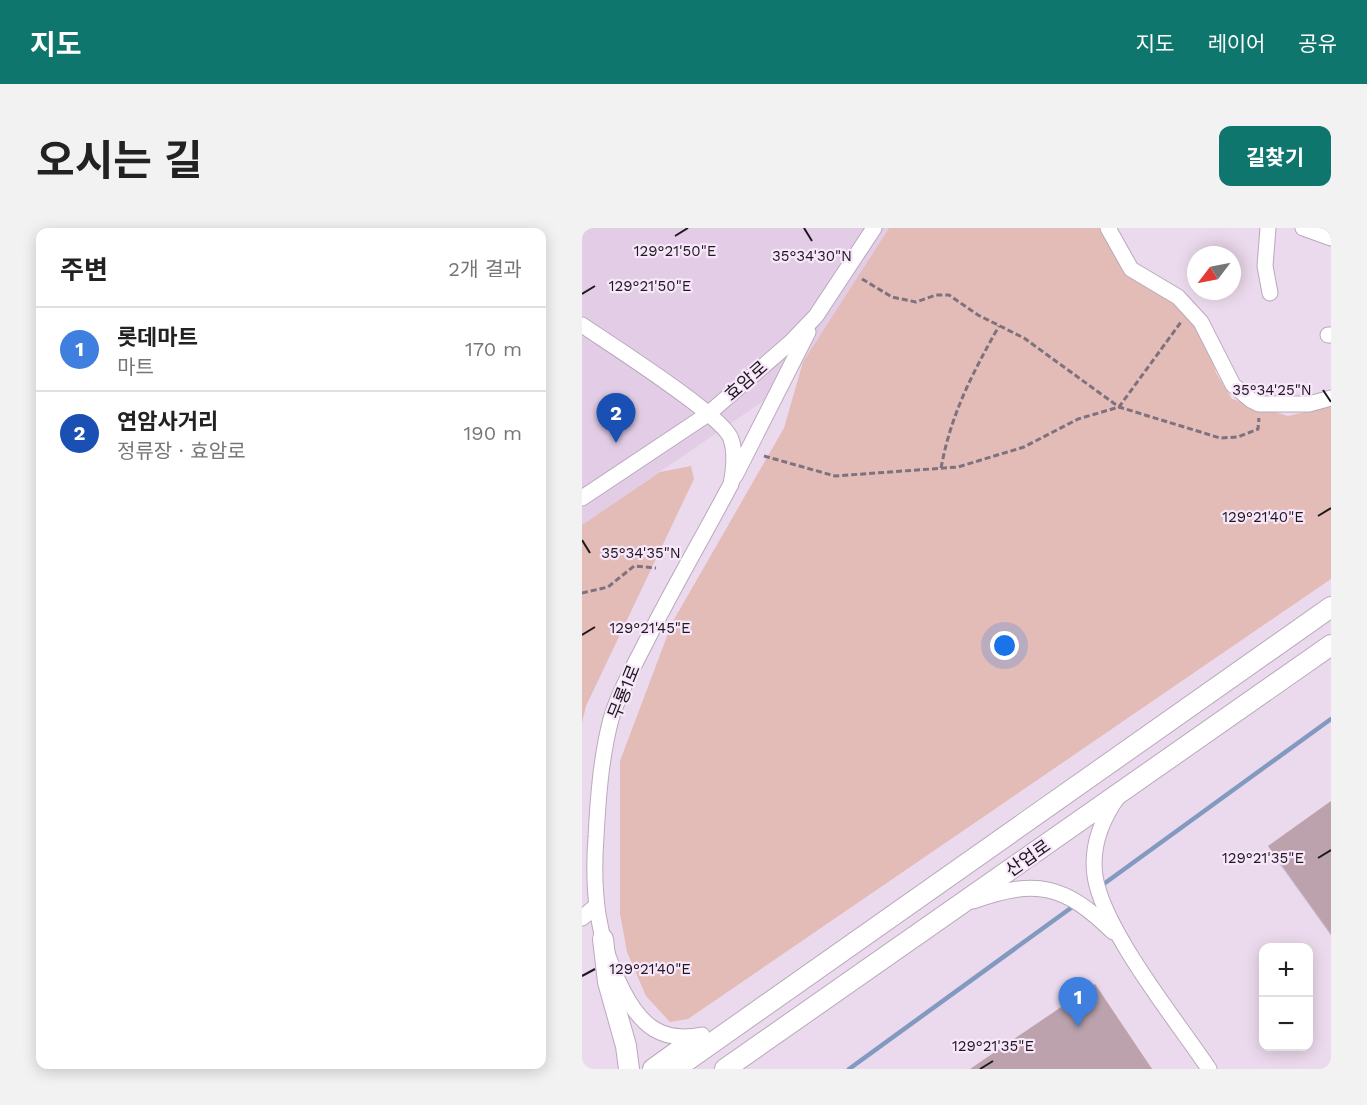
<!DOCTYPE html>
<html lang="ko">
<head>
<meta charset="utf-8">
<style>
	body { margin:0; font-family:"Work Sans","Noto Sans KR",sans-serif; background:#f2f2f2; color:#222 }
	.controls { position:absolute; right:18px; bottom:18px; display:grid; overflow:hidden; border-radius:12px; box-shadow:0 3px 15px #0003 }
	.controls button { width:54px; height:54px; display:grid; place-items:center; padding:0; border:0; border-bottom:2px solid #e0e0e0; background:#fff; color:#222; font:30px sans-serif }
	.compass { position:absolute; left:605px; top:18px; width:54px; height:54px; border-radius:50%; background:#fff; box-shadow:0 3px 15px #0003; rotate:238deg }
	.you { position:absolute; left:423px; top:418px; width:21px; height:21px; margin:-15px; border:4px solid #fff; border-radius:50%; background:#1a73e8; box-shadow:0 0 0 9px #1a73e833 }
	.badge { display:grid; place-items:center; width:39px; height:39px; border-radius:50%; background:#0f766e; color:#fff; font-size:20px; font-weight:700 }
	.pin { position:absolute; translate:-50% -50px; filter:drop-shadow(0 2px 3px #0008) }
	.pin::after { content:''; position:absolute; top:32px; width:21px; height:18px; background:inherit; clip-path:polygon(0 0,100% 0,50% 100%) }
	.list { margin:0; padding:0; list-style:none }
	h2 { display:flex; justify-content:space-between; align-items:center; height:78px; margin:0; padding:0 24px; font-size:26px }
	h2 small { font-size:20px; font-weight:400; color:#767676 }
	.list li { display:grid; grid-template-columns:39px 1fr auto; gap:18px; align-items:center; box-sizing:border-box; height:84px; padding:0 24px; border-top:2px solid #e0e0e0 }
	.list b { display:block; font-size:22px; white-space:nowrap }
	.list p { margin:0; font-size:20px; white-space:nowrap; color:#767676 }
	.list em { font-size:20px; font-style:normal; color:#767676 }
	.map { position:relative; flex:none; width:749px; height:841px; overflow:hidden; border-radius:12px }
	header { display:flex; align-items:center; gap:36px; box-sizing:border-box; height:84px; padding:0 30px; background:#0f766e; color:#fff }
	header strong { font-size:28px }
	nav { display:flex; gap:33px; margin-inline-start:auto; font-size:21px }
	.intro { display:flex; align-items:center; justify-content:space-between; box-sizing:border-box; height:144px; padding:0 36px }
	h1 { margin:0; font-size:42px }
	.button { padding:15px 27px; border-radius:12px; background:#0f766e; color:#fff; font-size:21px; font-weight:700 }
	main { display:flex; gap:36px; padding:0 36px }
	aside { flex:1; background:#fff; border-radius:12px; box-shadow:0 3px 15px #0003 }
	.map>svg:first-child { display:block }
</style>
</head>
<body>
<header>
<strong>지도</strong>
<nav><a>지도</a><a>레이어</a><a>공유</a></nav>
</header>
<div class="intro"><h1>오시는 길</h1><a class="button">길찾기</a></div>
<main>
<aside>
<h2>주변<small>2개 결과</small></h2>
<ul class="list">
<li><span class="badge" style="background:#3f7fe0">1</span><div><b>롯데마트</b><p>마트</p></div><em>170 m</em></li>
<li><span class="badge" style="background:#1a4fb4">2</span><div><b>연암사거리</b><p>정류장 · 효암로</p></div><em>190 m</em></li>
</ul>
</aside>
<div class="map">
<svg width="749" height="841" viewBox="0 0 749 841">
	<defs>
		<filter id="shadow"><feDropShadow dx="3.5" dy="6" stdDeviation="0" flood-color="#0004"/></filter>
	</defs>
	<rect width="100%" height="100%" fill="#ebdaed"/>
	<path fill="#e3cde6" d="M 0,0 L 307,0 L 208,155 L 0,297 Z"/>
	<g fill="#e3bbb7">
		<path d="M 307,0 L 518,0 L 546,46 L 588,71 L 624,110 L 634,145 L 650,171 L 706,188 L 749,178 L 749,351 L 106,791 L 88,794 L 64,768 L 45,724 L 38,686 L 38,533 L 90,395 L 202,200 L 221,134 Z"/>
		<path d="M 109,238 L 112,251 L 4,478 L 0,495 L 0,297 L 78,244 Z"/>
	</g>
	<g fill="none" stroke-linecap="round" stroke-linejoin="round">
		<g stroke="#8299c0" stroke-width="4.5">
			<path d="M 519,658 L 749,491"/>
			<path d="M 267,841 L 493,677"/>
		</g>
	</g>
	<g fill="#bba2ac" filter="url(#shadow)">
		<path d="M 749,573 L 749,706 L 686,618 Z"/>
		<path d="M 513,756 L 570,841 L 388,841 Z"/>
	</g>
	<g fill="none" stroke-linecap="round" stroke-linejoin="round">
		<g stroke="#b9a9bb" stroke-width="17">
			<g id="minor">
				<path d="M 526,0 L 549,41 L 596,69 L 619,94 L 651,157 L 669,172 L 677,176 L 727,176 L 749,170"/>
				<path d="M 686,0 L 683,38 L 688,65"/>
				<path d="M 721,0 L 749,10"/>
				<path d="M 0,97 C 26,115 142,188 149,211 C 154,226 152,241 149,256 C 121,309 91,360 65,412 C 52,438 37,464 29,491 C 19,529 16,570 14,609 C 10,663 15,714 41,763 C 59,798 80,815 120,807"/>
				<path d="M 746,107 L 749,107"/>
				<path d="M 153,248 L 226,104"/>
				<path d="M 0,270 L 126,186 L 209,114 L 234,88 L 292,0"/>
				<path d="M 535,570 C 519,593 509,620 513,648 C 521,702 595,793 627,841"/>
				<path d="M 391,673 C 455,650 483,657 531,704"/>
				<path d="M 0,690 L 14,678"/>
			</g>
		</g>
		<g stroke="#b9a9bb" stroke-width="22">
			<g id="major">
				<path d="M 21,711 L 26,754 L 44,818 L 47,841"/>
				<path d="M 71,841 L 103,818"/>
				<path d="M 93,841 L 749,379"/>
				<path d="M 143,841 L 749,417"/>
			</g>
		</g>
		<g stroke="#7d727e" stroke-width="3" stroke-dasharray="6 3" stroke-linecap="butt">
			<path d="M 280,51 L 310,69 L 334,74 L 354,67 L 367,67 L 396,87 L 442,110 L 537,179 L 638,210 L 656,209 L 676,201 L 677,190"/>
			<path d="M 182,228 L 253,248 L 376,239 L 442,219 L 496,191 L 537,179 L 599,94"/>
			<path d="M 359,240 C 369,186 390,146 417,98"/>
			<path d="M 0,365 L 26,359 L 52,338 L 74,340"/>
		</g>
		<use href="#minor" stroke="#fff" stroke-width="15"/>
		<use href="#major" stroke="#fff" stroke-width="20"/>
	</g>
	<path fill="none" stroke="#1e181f" stroke-width="2" d="M 222,0 L 230,13M 93,8 L 106,0M 0,66 L 13,58M 741,162 L 749,174M 736,288 L 749,280M 0,312 L 8,325M 0,407 L 13,399M 736,630 L 749,622M 0,748 L 13,741M 398,841 L 411,833"/>
	<g text-anchor="middle" stroke-width="4.5" stroke-linejoin="round" paint-order="stroke">
		<g font-size="18" fill="#1e181f" stroke="#f8e7fa">
			<text transform="translate(164 153) rotate(-41)" y="6">효암로</text>
			<text transform="translate(42 464) rotate(-68)" y="6">무룡1로</text>
			<text transform="translate(446 630) rotate(-35)" y="6">산업로</text>
		</g>
	</g>
	<g font-size="15" text-anchor="middle" fill="#1e181f" stroke="#f8e7fa" stroke-width="4.5" stroke-linejoin="round" paint-order="stroke">
		<text x="93" y="28">129°21'50"E</text>
		<text x="230" y="33">35°34'30"N</text>
		<text x="68" y="63">129°21'50"E</text>
		<text x="690" y="167">35°34'25"N</text>
		<text x="681" y="294">129°21'40"E</text>
		<text x="59" y="330">35°34'35"N</text>
		<text x="68" y="405">129°21'45"E</text>
		<text x="681" y="635">129°21'35"E</text>
		<text x="68" y="746">129°21'40"E</text>
		<text x="411" y="823">129°21'35"E</text>
	</g>
</svg>
<div class="controls">
<button>+</button>
<button>−</button>
</div>
<svg class="compass" viewBox="-18 -18 36 36"><path d="M0-13l5 13h-10z" fill="#e53935"/><path d="M0 13l5-13h-10z" fill="#767676"/></svg>
<div class="you"></div>
<div class="pin badge" style="left:496px;top:799px;background:#3f7fe0">1</div>
<div class="pin badge" style="left:34px;top:215px;background:#1a4fb4">2</div>
</div>
</main>
</body>
</html>
